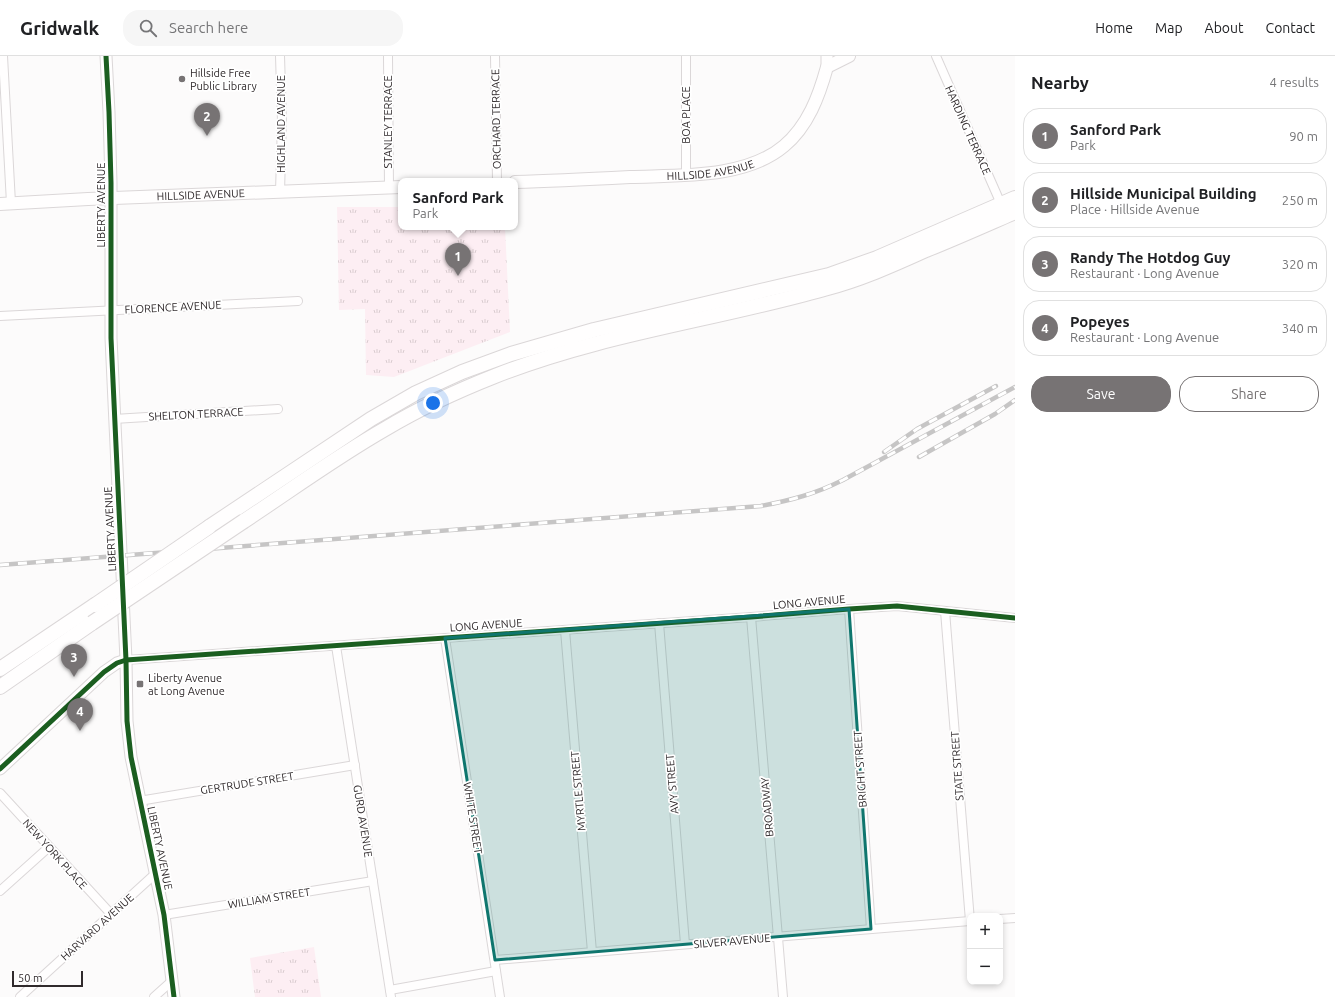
<!DOCTYPE html>
<html lang="en">
<head>
<meta charset="utf-8">
<style>
	body { margin:0; font-family:Ubuntu,sans-serif; background:#f6f6f6; color:#202124 }
	.controls { position:absolute; right:12px; bottom:12px; display:grid; overflow:hidden; border-radius:8px; box-shadow:0 2px 6px #0003 }
	.controls button { width:36px; height:36px; display:grid; place-items:center; padding:0; border:0; border-bottom:1px solid #e0e0e0; background:#fff; color:#202124; font:20px sans-serif }
	.scale { position:absolute; left:12px; bottom:10px; width:71px; box-sizing:border-box; padding-left:4px; border:2px solid #302a2c; border-top:0; font-size:11px; line-height:14px; white-space:nowrap; color:#302a2c; -webkit-text-stroke:3px #fff; paint-order:stroke }
	.you { position:absolute; left:433px; top:347px; width:14px; height:14px; margin:-10px; border:3px solid #fff; border-radius:50%; background:#1a73e8; box-shadow:0 0 0 6px #1a73e833 }
	.badge { display:grid; place-items:center; width:26px; height:26px; border-radius:50%; background:#777374; color:#fff; font-size:13px; font-weight:700 }
	.pin { position:absolute; translate:-50% -33px; filter:drop-shadow(0 1px 2px #0008) }
	.pin::after { content:''; position:absolute; top:21px; width:14px; height:12px; background:inherit; clip-path:polygon(0 0,100% 0,50% 100%) }
	.popup { position:absolute; left:398px; top:122px; width:120px; height:52px; box-sizing:border-box; display:grid; place-content:center; border-radius:8px; background:#fff; filter:drop-shadow(0 1px 3px #0005); font-size:13px; white-space:nowrap; color:#757577 }
	.popup b { font-size:15px; color:#202124 }
	.popup::after { content:''; position:absolute; left:50%; top:100%; margin-left:-8px; border:8px solid transparent; border-top-color:#fff }
	.list { margin:0; padding:0; list-style:none }
	h2 { display:flex; justify-content:space-between; align-items:center; height:52px; margin:0; padding:0 16px; font-size:17px }
	h2 small { font-size:13px; font-weight:400; color:#757577 }
	.list li { display:grid; grid-template-columns:26px 1fr auto; gap:12px; align-items:center; box-sizing:border-box; height:56px; margin:0 8px 8px; padding:0 8px; border:1px solid #e0e0e0; border-radius:16px }
	.list b { display:block; font-size:15px; white-space:nowrap }
	.list p { margin:0; font-size:13px; white-space:nowrap; color:#757577 }
	.list em { font-size:13px; font-style:normal; color:#757577 }
	.actions { display:flex; gap:8px; padding:12px 16px }
	.actions a { flex:1; padding:9px 0; border:1px solid #777374; border-radius:16px; text-align:center; font-size:14px; color:#777374 }
	.actions .main { background:#777374; color:#fff }
	.icon { flex:none; width:22px; height:22px; fill:none; stroke:currentColor; stroke-width:2; stroke-linecap:round; stroke-linejoin:round }
	.map { position:relative; flex:none; width:1015px; height:941px; overflow:hidden }
	header { display:flex; align-items:center; gap:24px; box-sizing:border-box; height:56px; padding:0 20px; background:#fff; border-bottom:1px solid #e0e0e0 }
	header strong { font-size:19px }
	nav { display:flex; gap:22px; margin-inline-start:auto; font-size:14px }
	.search { width:280px; height:36px; background:#f6f6f6; display:flex; align-items:center; gap:10px; box-sizing:border-box; padding:0 14px; border-radius:16px; color:#757577; font-size:15px }
	main { display:flex }
	aside { flex:1; background:#fff }
	.map>svg:first-child { display:block }
</style>
</head>
<body>
<header>
<strong>Gridwalk</strong>
<div class="search"><svg class="icon" aria-label="search" viewBox="0 0 24 24"><circle cx="10" cy="10" r="6"/><path d="M15 15l6 6"/></svg>Search here</div>
<nav><a>Home</a><a>Map</a><a>About</a><a>Contact</a></nav>
</header>
<main>
<div class="map">
<svg width="1015" height="941" viewBox="0 0 1015 941">
	<defs>
		<pattern id="park-tufts" width="24" height="20" patternUnits="userSpaceOnUse"><rect width="24" height="20" fill="#fdeef3"/><path d="M3 7l-1-3M5 7V3M7 7l1-3M15 17l-1-3M17 17v-4M19 17l1-3" fill="none" stroke="#d9ccd0"/></pattern>
	</defs>
	<rect width="100%" height="100%" fill="#fcfbfb"/>
	<g fill="url(#park-tufts)">
		<path d="M 337,151 L 401,151 L 401,171 L 505,171 L 510,276 L 394,321 L 366,319 L 365,253 L 339,254 Z"/>
		<path d="M 314,891 L 321,941 L 255,941 L 250,902 Z"/>
	</g>
	<g fill="none" stroke-linecap="round" stroke-linejoin="round">
		<g stroke="#dbd7d8" stroke-width="10">
			<g id="minor">
				<path d="M 3,0 L 11,147"/>
				<path d="M 280,0 L 282,65 L 280,136"/>
				<path d="M 388,0 L 389,132"/>
				<path d="M 495,0 L 497,125"/>
				<path d="M 936,0 L 1001,148"/>
				<path d="M 686,118 L 686,0"/>
				<path d="M 0,260 L 298,245"/>
				<path d="M 114,363 L 278,353"/>
				<path d="M 849,553 L 871,873"/>
				<path d="M 945,555 L 970,865"/>
				<path d="M 751,561 L 783,941"/>
				<path d="M 659,567 L 685,888"/>
				<path d="M 565,574 L 592,896"/>
				<path d="M 445,582 L 500,941"/>
				<path d="M 336,590 L 391,941"/>
				<path d="M 126,604 L 751,561 L 849,553 L 897,550 L 1015,562"/>
				<path d="M 0,737 L 111,858"/>
				<path d="M 139,745 L 355,709"/>
				<path d="M 0,835 L 49,791"/>
				<path d="M 164,859 L 373,825"/>
				<path d="M 1000,863 L 1015,862"/>
				<path d="M 495,904 L 970,865"/>
				<path d="M 390,934 L 496,915"/>
				<path d="M 20,941 L 155,818"/>
				<path d="M 154,941 L 173,924"/>
			</g>
		</g>
		<g stroke="#dbd7d8" stroke-width="13">
			<g id="tertiary">
				<path d="M 106,0 L 109,56 L 111,127 L 111,282 L 126,604 L 127,665 L 131,701 L 164,859 L 174,941"/>
				<path d="M 827,11 L 827,0"/>
				<path d="M 0,713 L 104,616 L 117,607 L 126,604"/>
			</g>
		</g>
		<g stroke="#dbd7d8" stroke-width="14">
			<g id="secondary">
				<path id="s1" d="M 515,126 C 553,125 592,123 630,121 C 679,119 745,123 784,90 C 808,70 819,40 827,11 L 849,0"/>
				<path id="s2" d="M 0,148 L 88,143 L 401,131"/>
			</g>
		</g>
		<g stroke="#dbd7d8" stroke-width="16">
			<g id="trunk">
				<path d="M 244,465 C 291,434 336,401 385,373 C 420,352 457,335 495,320 C 601,278 714,264 824,233 C 859,224 893,209 926,194 C 956,182 985,169 1015,156"/>
				<path d="M 209,471 L 371,363 L 416,337 L 462,316 L 511,298 L 594,274 L 829,219 L 877,202 L 1015,142"/>
				<path d="M 0,613 L 95,549"/>
				<path d="M 0,631 L 92,567"/>
			</g>
		</g>
		<use href="#minor" stroke="#fffefe" stroke-width="8"/>
		<use href="#tertiary" stroke="#fffefe" stroke-width="11"/>
		<use href="#secondary" stroke="#fffefe" stroke-width="12"/>
		<use href="#trunk" stroke="#fffefe" stroke-width="14"/>
		<g stroke="#c6c5c5" stroke-width="4.5">
			<g id="rail">
				<path d="M 884,396 L 917,373 L 996,330"/>
				<path d="M 919,401 L 995,358 L 1015,344"/>
				<path d="M 0,509 L 761,450 C 792,444 815,438 843,424 L 1015,331"/>
			</g>
		</g>
		<use href="#rail" stroke="#fff" stroke-width="3" stroke-dasharray="9" stroke-linecap="butt"/>
		<g stroke="#dbd7d8" stroke-width="16" stroke-linecap="butt">
			<g id="trunk-bridge">
				<path d="M 95,549 L 209,471"/>
				<path d="M 92,567 L 244,465"/>
			</g>
		</g>
		<use href="#trunk-bridge" stroke="#fffefe" stroke-width="14"/>
		<g stroke="#fff" stroke-width="8">
			<g id="cycleway">
				<path d="M 106,0 L 109,56 L 111,127 L 111,282 L 126,604 L 127,665 L 131,701 L 164,859 L 174,941"/>
				<path d="M 0,713 L 104,616 L 117,607 L 126,604 L 751,561 L 849,553 L 897,550 L 1015,562"/>
			</g>
		</g>
		<use href="#cycleway" stroke="#1b5e20" stroke-width="5"/>
	</g>
	<path fill="#0f766e" fill-opacity="0.2" stroke="#0f766e" stroke-width="3" stroke-linejoin="round" d="M 849,553 L 871,873 L 495,904 L 445,582 Z"/>
	<g fill="#777374" stroke="#fff" stroke-width="1.5">
		<circle cx="182" cy="23" r="4"/>
		<rect x="136" y="624" width="8" height="8" rx="2"/>
	</g>
	<g text-anchor="middle" stroke-width="3.5" stroke-linejoin="round" paint-order="stroke">
		<g font-size="11" fill="#302a2c" stroke="#fff" text-anchor="start">
			<text x="190" y="21">Hillside Free<tspan x="190" dy="13">Public Library</tspan></text>
			<text x="148" y="626">Liberty Avenue<tspan x="148" dy="13">at Long Avenue</tspan></text>
		</g>
		<g font-size="11" fill="#302a2c" stroke="#fff">
			<text transform="translate(686 59) rotate(-90)" y="4">BOA PLACE</text>
			<text transform="translate(496 63) rotate(-91)" y="4">ORCHARD TERRACE</text>
			<text transform="translate(388 66) rotate(-90)" y="4">STANLEY TERRACE</text>
			<text transform="translate(281 68) rotate(-90)" y="4">HIGHLAND AVENUE</text>
			<text transform="translate(968 74) rotate(66)" y="4">HARDING TERRACE</text>
			<text dy="4" stroke="none"><textPath href="#s1" startOffset="196">HILLSIDE AVENUE</textPath></text>
			<text dy="4" stroke="none"><textPath href="#s2" startOffset="201">HILLSIDE AVENUE</textPath></text>
			<text transform="translate(101 149) rotate(-90)" y="4">LIBERTY AVENUE</text>
			<text transform="translate(173 251) rotate(-3)" y="4">FLORENCE AVENUE</text>
			<text transform="translate(196 358) rotate(-3)" y="4">SHELTON TERRACE</text>
			<text transform="translate(110 473) rotate(-93)" y="4">LIBERTY AVENUE</text>
			<text transform="translate(809 546) rotate(-5)" y="4">LONG AVENUE</text>
			<text transform="translate(486 569) rotate(-4)" y="4">LONG AVENUE</text>
			<text transform="translate(957 710) rotate(-94)" y="4">STATE STREET</text>
			<text transform="translate(860 713) rotate(-94)" y="4">BRIGHT STREET</text>
			<text transform="translate(247 727) rotate(-9)" y="4">GERTRUDE STREET</text>
			<text transform="translate(672 728) rotate(-95)" y="4">AVY STREET</text>
			<text transform="translate(578 735) rotate(-95)" y="4">MYRTLE STREET</text>
			<text transform="translate(767 751) rotate(-95)" y="4">BROADWAY</text>
			<text transform="translate(473 762) rotate(81)" y="4">WHITE STREET</text>
			<text transform="translate(363 765) rotate(81)" y="4">GURD AVENUE</text>
			<text transform="translate(160 792) rotate(78)" y="4">LIBERTY AVENUE</text>
			<text transform="translate(55 798) rotate(48)" y="4">NEW YORK PLACE</text>
			<text transform="translate(269 842) rotate(-9)" y="4">WILLIAM STREET</text>
			<text transform="translate(97 871) rotate(-42)" y="4">HARVARD AVENUE</text>
			<text transform="translate(732 885) rotate(-5)" y="4">SILVER AVENUE</text>
		</g>
	</g>
</svg>
<div class="controls">
<button>+</button>
<button>−</button>
</div>
<div class="scale">50 m</div>
<div class="you"></div>
<div class="pin badge" style="left:458px;top:220px">1</div>
<div class="popup"><b>Sanford Park</b>Park</div>
<div class="pin badge" style="left:207px;top:80px">2</div>
<div class="pin badge" style="left:74px;top:621px">3</div>
<div class="pin badge" style="left:80px;top:675px">4</div>
</div>
<aside>
<h2>Nearby<small>4 results</small></h2>
<ul class="list">
<li><span class="badge">1</span><div><b>Sanford Park</b><p>Park</p></div><em>90 m</em></li>
<li><span class="badge">2</span><div><b>Hillside Municipal Building</b><p>Place · Hillside Avenue</p></div><em>250 m</em></li>
<li><span class="badge">3</span><div><b>Randy The Hotdog Guy</b><p>Restaurant · Long Avenue</p></div><em>320 m</em></li>
<li><span class="badge">4</span><div><b>Popeyes</b><p>Restaurant · Long Avenue</p></div><em>340 m</em></li>
</ul>
<div class="actions"><a class="main">Save</a><a>Share</a></div>
</aside>
</main>
</body>
</html>
